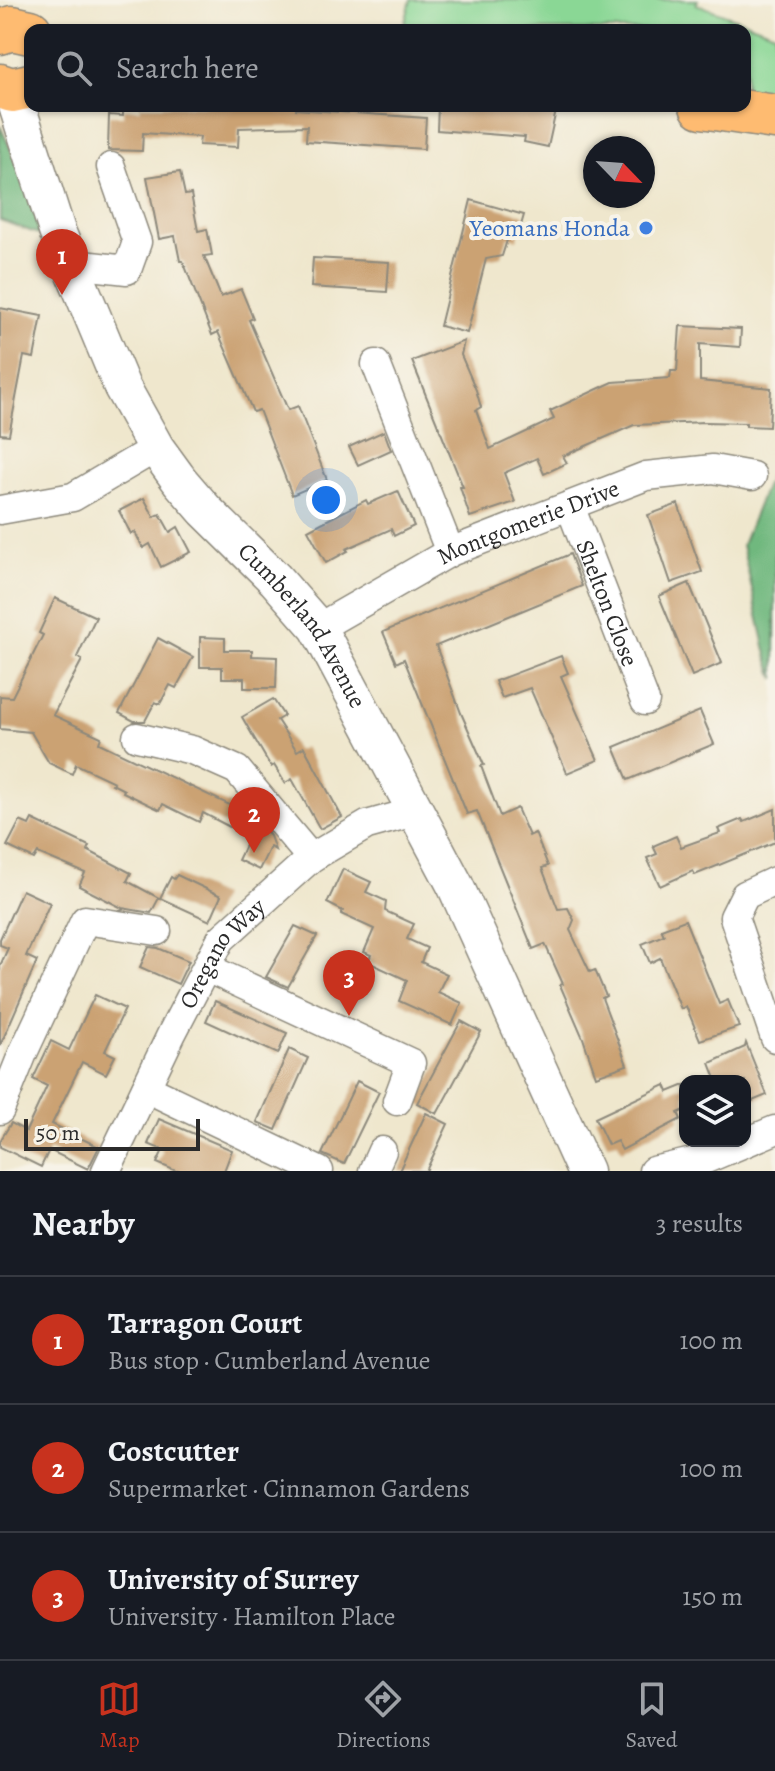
<!DOCTYPE html>
<html lang="en">
<head>
<meta charset="utf-8">
<style>
	body { margin:0; font-family:Alegreya,serif; background:#242831; color:#f1f3f6 }
	.controls { position:absolute; right:24px; bottom:24px; display:grid; overflow:hidden; border-radius:16px; box-shadow:0 2px 6px #0004 }
	.controls button { width:72px; height:72px; display:grid; place-items:center; padding:0; border:0; border-bottom:2px solid #363941; background:#171b24; color:#f1f3f6; font:40px sans-serif }
	.compass { position:absolute; left:583px; top:136px; width:72px; height:72px; border-radius:50%; background:#171b24; box-shadow:0 2px 6px #0004; rotate:115deg }
	.scale { position:absolute; left:24px; bottom:20px; width:176px; box-sizing:border-box; padding-left:8px; border:4px solid #2b2b2b; border-top:0; font-size:22px; line-height:28px; white-space:nowrap; color:#2b2b2b; -webkit-text-stroke:6px #f7f3e8; paint-order:stroke }
	.you { position:absolute; left:326px; top:500px; width:28px; height:28px; margin:-20px; border:6px solid #fff; border-radius:50%; background:#1a73e8; box-shadow:0 0 0 12px #1a73e833 }
	.badge { display:grid; place-items:center; width:52px; height:52px; border-radius:50%; background:#c8321e; color:#fff; font-size:26px; font-weight:700 }
	.pin { position:absolute; translate:-50% -66px; filter:drop-shadow(0 2px 4px #0008) }
	.pin::after { content:''; position:absolute; top:42px; width:28px; height:24px; background:inherit; clip-path:polygon(0 0,100% 0,50% 100%) }
	.list { margin:0; padding:0; list-style:none }
	h2 { display:flex; justify-content:space-between; align-items:center; height:104px; margin:0; padding:0 32px; font-size:34px }
	h2 small { font-size:26px; font-weight:400; color:#9ea1a6 }
	.list li { display:grid; grid-template-columns:52px 1fr auto; gap:24px; align-items:center; box-sizing:border-box; height:128px; padding:0 32px; border-top:2px solid #363941 }
	.list b { display:block; font-size:30px; white-space:nowrap }
	.list p { margin:0; font-size:26px; white-space:nowrap; color:#9ea1a6 }
	.list em { font-size:26px; font-style:normal; color:#9ea1a6 }
	.icon { flex:none; width:44px; height:44px; fill:none; stroke:currentColor; stroke-width:2; stroke-linecap:round; stroke-linejoin:round }
	.map { position:relative; flex:none; width:775px; height:1171px; overflow:hidden }
	.search { position:absolute; background:#171b24; box-shadow:0 2px 6px #0004; left:24px; right:24px; top:24px; height:88px; display:flex; align-items:center; gap:20px; box-sizing:border-box; padding:0 28px; border-radius:16px; color:#9ea1a6; font-size:30px }
	.sheet { height:488px; background:#171b24 }
	nav { display:flex; justify-content:space-around; align-items:center; box-sizing:border-box; height:112px; border-top:2px solid #363941; background:#171b24; font-size:22px; color:#9ea1a6 }
	nav a { display:grid; justify-items:center; gap:4px }
	nav .on { color:#c8321e }
	.map>svg:first-child { display:block }
</style>
</head>
<body>
<div class="map">
<svg width="775" height="1171" viewBox="0 0 775 1171">
	<rect width="100%" height="100%" fill="#f7f3e8"/>
	<filter id="ink" filterUnits="userSpaceOnUse"><feTurbulence type="fractalNoise" baseFrequency=".0125" numOctaves="2"/><feDisplacementMap in="SourceGraphic" scale="16" xChannelSelector="R" yChannelSelector="G"/><feConvolveMatrix kernelMatrix="1 2 1 2 8 2 1 2 1" color-interpolation-filters="sRGB"/></filter>
	<filter id="wash" filterUnits="userSpaceOnUse"><feTurbulence type="fractalNoise" baseFrequency=".006" numOctaves="4" result="noise"/><feDisplacementMap in="SourceGraphic" scale="32" xChannelSelector="R" yChannelSelector="G"/><feGaussianBlur stdDeviation="1.8" result="paint"/><feColorMatrix in="noise" values="0 0 0 0 0 0 0 0 0 0 0 0 0 0 0 0 0 1.4 0 .05"/><feComposite in="paint" operator="in"/></filter>
	<g filter="url(#wash)">
		<rect width="100%" height="100%" fill="#efe7cd"/>
		<path fill="#8ad795" stroke="#5a8160" stroke-width="2" d="M 411,0 L 698,0 L 696,4 L 775,33 L 775,96 L 745,90 L 745,30 L 403,30 Z"/>
		<g fill="#6fb87e" stroke="#4d7254" stroke-width="2">
			<path d="M 0,126 L 52,239 L 0,220 Z"/>
			<path d="M 775,462 L 775,679 L 767,655 L 742,545 Z"/>
		</g>
		<g id="blocks">
			<g fill="#cba273">
				<path d="M 140,106 L 296,106 L 296,109 L 426,118 L 424,149 L 306,141 L 307,126 L 239,128 L 238,147 L 199,145 L 200,137 L 143,133 L 142,151 L 108,150 L 109,115 L 123,116 L 123,109 L 140,109 Z"/>
				<path d="M 438,106 L 557,106 L 548,147 L 524,142 L 525,137 L 437,130 Z"/>
				<path d="M 180,172 L 185,195 L 191,194 L 198,231 L 207,229 L 212,255 L 204,256 L 221,297 L 241,289 L 253,318 L 249,320 L 288,410 L 298,406 L 327,480 L 292,495 L 259,410 L 253,412 L 218,332 L 212,335 L 183,261 L 180,261 L 175,236 L 159,239 L 147,177 Z"/>
				<path d="M 471,200 L 524,215 L 517,239 L 508,237 L 502,256 L 486,259 L 467,333 L 440,326 Z"/>
				<path d="M 313,258 L 389,262 L 387,292 L 311,287 Z"/>
				<path d="M 0,308 L 42,316 L 34,358 L 24,356 L 9,435 L 0,434 Z"/>
				<path d="M 680,326 L 741,329 L 740,347 L 700,344 L 700,381 L 771,388 L 769,427 L 746,426 L 746,423 L 705,422 L 634,425 L 563,456 L 567,463 L 544,474 L 537,458 L 504,473 L 515,502 L 470,517 L 460,487 L 463,487 L 412,361 L 464,341 L 461,355 L 476,390 L 481,407 L 476,410 L 490,449 L 554,419 L 550,411 L 613,382 L 670,378 L 671,371 L 677,371 Z"/>
				<path d="M 384,431 L 391,450 L 358,465 L 349,447 Z"/>
				<path d="M 398,491 L 414,526 L 394,536 L 391,529 L 346,549 L 348,551 L 326,563 L 308,530 L 366,500 L 368,504 Z"/>
				<path d="M 144,498 L 154,517 L 160,514 L 170,532 L 178,527 L 191,552 L 161,567 L 150,544 L 143,548 L 135,532 L 131,534 L 119,511 Z"/>
				<path d="M 678,504 L 702,572 L 671,583 L 648,515 Z"/>
				<path d="M 570,554 L 582,586 L 436,646 L 461,713 L 484,765 L 481,766 L 500,816 L 517,808 L 529,836 L 535,833 L 548,866 L 542,868 L 558,909 L 568,908 L 574,920 L 570,930 L 590,972 L 595,970 L 606,996 L 602,998 L 627,1065 L 596,1076 L 583,1038 L 560,985 L 563,984 L 545,944 L 533,949 L 477,811 L 467,814 L 404,659 L 396,663 L 383,632 Z"/>
				<path d="M 689,583 L 722,663 L 692,676 L 659,596 Z"/>
				<path d="M 55,598 L 96,617 L 77,657 L 82,660 L 53,715 L 101,737 L 99,743 L 253,816 L 270,836 L 275,850 L 270,847 L 259,870 L 238,860 L 249,837 L 203,813 L 199,822 L 163,804 L 160,810 L 123,792 L 124,790 L 112,784 L 114,782 L 76,764 L 72,774 L 49,763 L 31,732 L 0,729 L 0,696 L 12,697 L 43,635 L 39,633 Z"/>
				<path d="M 200,637 L 225,638 L 225,650 L 252,650 L 252,656 L 277,657 L 276,688 L 244,688 L 244,678 L 222,678 L 222,667 L 200,667 Z"/>
				<path d="M 158,638 L 193,657 L 176,688 L 170,685 L 160,704 L 155,702 L 145,721 L 134,721 L 119,713 Z"/>
				<path d="M 561,656 L 568,673 L 561,676 L 598,760 L 567,773 L 530,688 L 502,698 L 495,681 Z"/>
				<path d="M 273,699 L 284,716 L 277,720 L 297,751 L 304,747 L 342,817 L 320,829 L 292,779 L 285,783 L 274,765 L 271,767 L 242,717 Z"/>
				<path d="M 700,711 L 714,744 L 628,780 L 614,747 Z"/>
				<path d="M 775,809 L 775,842 L 695,875 L 693,871 L 660,886 L 647,858 L 657,854 L 653,846 L 676,836 L 681,847 L 720,833 L 718,829 L 742,819 L 744,822 Z"/>
				<path d="M 32,819 L 89,846 L 87,850 L 131,873 L 127,881 L 159,898 L 151,913 L 122,908 L 79,886 L 85,873 L 38,853 L 34,859 L 7,846 L 20,821 L 29,825 Z"/>
				<path d="M 343,869 L 371,882 L 366,892 L 386,901 L 385,911 L 414,924 L 407,939 L 427,948 L 421,962 L 447,974 L 438,992 L 462,1003 L 452,1025 L 399,1001 L 407,980 L 368,962 L 371,955 L 364,952 L 374,929 L 341,914 L 343,911 L 327,903 Z"/>
				<path d="M 177,875 L 221,896 L 210,921 L 160,898 L 171,877 L 174,879 Z"/>
				<path d="M 22,890 L 50,903 L 26,956 L 37,961 L 0,1046 L 0,966 L 8,948 L 0,945 L 0,939 Z"/>
				<path d="M 685,920 L 719,1004 L 728,1000 L 739,1027 L 700,1040 L 686,1006 L 681,1009 L 660,958 L 650,963 L 642,944 L 664,935 L 661,929 Z"/>
				<path d="M 295,926 L 317,936 L 288,987 L 266,977 Z"/>
				<path d="M 149,947 L 158,948 L 189,961 L 178,984 L 140,967 Z"/>
				<path d="M 95,995 L 125,1009 L 105,1051 L 115,1056 L 106,1074 L 82,1062 L 52,1124 L 99,1147 L 88,1169 L 49,1150 L 41,1167 L 0,1147 L 0,1141 L 11,1123 L 26,1131 L 47,1086 L 33,1079 L 51,1041 L 69,1050 Z"/>
				<path d="M 215,1001 L 287,1033 L 278,1054 L 206,1021 Z"/>
				<path d="M 461,1021 L 481,1032 L 437,1114 L 417,1103 Z"/>
				<path d="M 746,1043 L 767,1095 L 745,1104 L 745,1081 L 717,1081 L 710,1063 L 745,1047 Z"/>
				<path d="M 289,1049 L 308,1058 L 276,1130 L 257,1122 Z"/>
				<path d="M 357,1081 L 379,1092 L 344,1164 L 322,1154 Z"/>
				<path d="M 665,1085 L 668,1092 L 685,1085 L 685,1110 L 678,1113 L 681,1119 L 622,1150 L 617,1141 L 608,1145 L 595,1118 Z"/>
				<path d="M 426,1113 L 448,1124 L 426,1171 L 399,1171 Z"/>
				<path d="M 159,1119 L 232,1150 L 224,1171 L 176,1171 L 157,1163 L 163,1150 L 148,1144 Z"/>
			</g>
		</g>
	</g>
	<g filter="url(#ink)">
		<use href="#blocks" fill-opacity="0" stroke="#8d897c" stroke-width="2"/>
		<g fill="none" stroke-linecap="round" stroke-linejoin="round">
			<g stroke="#8d897c" stroke-width="31">
				<g id="minor">
					<path d="M 73,264 L 127,270 L 137,242 L 111,167"/>
					<path d="M 376,364 L 450,552"/>
					<path id="s1" d="M 570,506 L 645,701"/>
					<path d="M 0,510 L 73,497 L 156,448"/>
					<path id="s2" d="M 318,628 L 450,552 L 646,476 L 713,469 L 752,476"/>
					<path d="M 137,737 L 192,750 L 237,770 L 311,858"/>
					<path d="M 775,881 L 745,895 L 734,917 L 775,1038"/>
					<path d="M 207,968 L 411,1063 L 397,1101"/>
					<path d="M 146,1088 L 319,1171"/>
					<path d="M 0,1110 L 23,1053 L 85,920 L 157,931"/>
					<path id="s3" d="M 106,1171 L 172,1033 L 221,939 L 311,858 L 367,825 L 414,812"/>
					<path d="M 373,1171 L 382,1151"/>
					<path d="M 653,1171 L 706,1159 L 775,1130"/>
				</g>
			</g>
			<g stroke="#8d897c" stroke-width="39">
				<g id="tertiary">
					<path id="s4" d="M 12,90 L 57,231 L 122,387 L 156,448 L 180,481 L 205,510 L 275,579 L 318,628 L 455,885 L 585,1171"/>
				</g>
			</g>
			<g stroke="#8d897c" stroke-width="47">
				<g id="primary">
					<path d="M 0,32 L 12,28 L 30,32"/>
					<path d="M 0,86 L 12,90 L 30,86"/>
					<path d="M 702,106 L 775,117"/>
				</g>
			</g>
			<use href="#minor" stroke="#fff" stroke-width="28"/>
			<use href="#tertiary" stroke="#fff" stroke-width="36"/>
			<use href="#primary" stroke="#febb71" stroke-width="44"/>
		</g>
	</g>
	<circle fill="#3f7fe0" stroke="#f7f3e8" stroke-width="3" cx="646" cy="228" r="8"/>
	<g text-anchor="middle" stroke-width="8" stroke-linejoin="round" paint-order="stroke">
		<g font-size="24" fill="#366cbe" stroke="#f7f3e8" text-anchor="end">
			<text x="630" y="236">Yeomans Honda</text>
		</g>
		<g font-size="24" fill="#2b2b2b" stroke="#f7f3e8">
			<text dy="8" stroke="none"><textPath href="#s2" startOffset="236">Montgomerie Drive</textPath></text>
			<text dy="8" stroke="none"><textPath href="#s1" startOffset="104">Shelton Close</textPath></text>
			<text dy="8" stroke="none"><textPath href="#s4" startOffset="618">Cumberland Avenue</textPath></text>
			<text dy="8" stroke="none"><textPath href="#s3" startOffset="248">Oregano Way</textPath></text>
		</g>
	</g>
</svg>
<div class="controls">
<button><svg class="icon" aria-label="layers" viewBox="0 0 24 24"><path d="M12 4l9 5-9 5-9-5zM3 14l9 5 9-5"/></svg></button>
</div>
<svg class="compass" viewBox="-18 -18 36 36"><path d="M0-13l5 13h-10z" fill="#e53935"/><path d="M0 13l5-13h-10z" fill="#9ea1a6"/></svg>
<div class="scale">50 m</div>
<div class="you"></div>
<div class="pin badge" style="left:62px;top:295px">1</div>
<div class="pin badge" style="left:254px;top:853px">2</div>
<div class="pin badge" style="left:349px;top:1016px">3</div>
<div class="search"><svg class="icon" aria-label="search" viewBox="0 0 24 24"><circle cx="10" cy="10" r="6"/><path d="M15 15l6 6"/></svg>Search here</div>
</div>
<section class="sheet">
<h2>Nearby<small>3 results</small></h2>
<ul class="list">
<li><span class="badge">1</span><div><b>Tarragon Court</b><p>Bus stop · Cumberland Avenue</p></div><em>100 m</em></li>
<li><span class="badge">2</span><div><b>Costcutter</b><p>Supermarket · Cinnamon Gardens</p></div><em>100 m</em></li>
<li><span class="badge">3</span><div><b>University of Surrey</b><p>University · Hamilton Place</p></div><em>150 m</em></li>
</ul>
</section>
<nav>
<a class="on"><svg class="icon" aria-label="map" viewBox="0 0 24 24"><path d="M3 6l6-2 6 2 6-2v14l-6 2-6-2-6 2zM9 4v14M15 6v14"/></svg>Map</a>
<a><svg class="icon" aria-label="directions" viewBox="0 0 24 24"><path d="M12 3l9 9-9 9-9-9zM9 14v-3h6M13 9l2 2-2 2"/></svg>Directions</a>
<a><svg class="icon" aria-label="saved" viewBox="0 0 24 24"><path d="M7 4h10v16l-5-4-5 4z"/></svg>Saved</a>
</nav>
</body>
</html>
